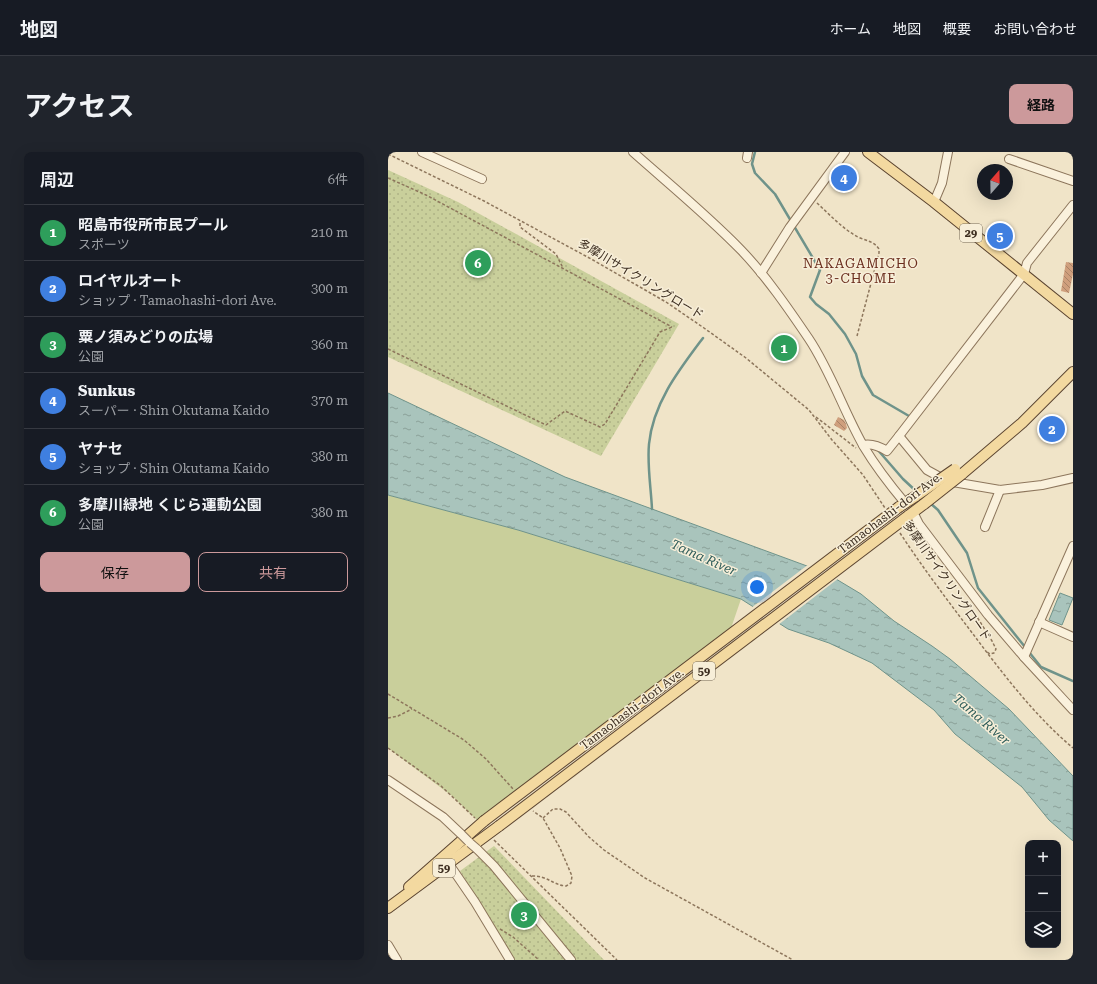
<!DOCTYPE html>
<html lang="ja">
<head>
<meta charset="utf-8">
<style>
	body { margin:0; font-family:"Roboto Serif","Noto Sans JP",serif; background:#20242c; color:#f1f3f6 }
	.controls { position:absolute; right:12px; bottom:12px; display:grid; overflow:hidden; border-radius:8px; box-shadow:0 4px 16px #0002 }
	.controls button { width:36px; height:36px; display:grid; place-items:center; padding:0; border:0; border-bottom:1px solid #363941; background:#171b24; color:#f1f3f6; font:20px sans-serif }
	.compass { position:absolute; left:589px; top:12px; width:36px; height:36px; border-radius:50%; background:#171b24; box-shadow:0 4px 16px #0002; rotate:20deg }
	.you { position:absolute; left:369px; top:435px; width:14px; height:14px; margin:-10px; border:3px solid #fff; border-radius:50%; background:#1a73e8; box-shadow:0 0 0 6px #1a73e833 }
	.badge { display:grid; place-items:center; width:26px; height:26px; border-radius:50%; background:#cc999b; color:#fff; font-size:13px; font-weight:700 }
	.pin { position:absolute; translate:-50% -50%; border:2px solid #fff; box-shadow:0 1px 4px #0006 }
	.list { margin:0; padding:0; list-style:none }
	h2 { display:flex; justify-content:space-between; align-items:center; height:52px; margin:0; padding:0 16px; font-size:17px }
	h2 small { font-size:13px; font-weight:400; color:#9ea1a6 }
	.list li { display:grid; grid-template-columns:26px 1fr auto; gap:12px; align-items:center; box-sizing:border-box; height:56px; padding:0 16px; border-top:1px solid #363941 }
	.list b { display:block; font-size:15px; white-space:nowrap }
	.list p { margin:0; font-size:13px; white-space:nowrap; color:#9ea1a6 }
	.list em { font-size:13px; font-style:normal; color:#9ea1a6 }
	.actions { display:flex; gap:8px; padding:12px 16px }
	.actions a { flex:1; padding:9px 0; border:1px solid #cc999b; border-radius:8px; text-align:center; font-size:14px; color:#cc999b }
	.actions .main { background:#cc999b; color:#111 }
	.icon { flex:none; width:22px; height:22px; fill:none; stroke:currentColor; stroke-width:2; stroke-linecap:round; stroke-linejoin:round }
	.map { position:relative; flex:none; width:685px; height:808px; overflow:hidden; border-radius:8px }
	header { display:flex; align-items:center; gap:24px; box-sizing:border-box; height:56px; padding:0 20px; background:#171b24; border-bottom:1px solid #363941 }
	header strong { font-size:19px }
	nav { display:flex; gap:22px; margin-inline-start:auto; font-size:14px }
	.intro { display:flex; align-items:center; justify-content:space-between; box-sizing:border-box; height:96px; padding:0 24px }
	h1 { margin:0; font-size:28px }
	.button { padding:10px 18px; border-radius:8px; background:#cc999b; color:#111; font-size:14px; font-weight:700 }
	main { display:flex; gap:24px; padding:0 24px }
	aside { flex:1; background:#171b24; border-radius:8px; box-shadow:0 4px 16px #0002 }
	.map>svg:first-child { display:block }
</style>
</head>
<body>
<header>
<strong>地図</strong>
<nav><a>ホーム</a><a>地図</a><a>概要</a><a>お問い合わせ</a></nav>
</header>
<div class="intro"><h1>アクセス</h1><a class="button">経路</a></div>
<main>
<aside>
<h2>周辺<small>6件</small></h2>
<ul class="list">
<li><span class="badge" style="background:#2e9e5b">1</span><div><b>昭島市役所市民プール</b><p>スポーツ</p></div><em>210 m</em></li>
<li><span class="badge" style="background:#3f7fe0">2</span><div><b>ロイヤルオート</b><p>ショップ · Tamaohashi-dori Ave.</p></div><em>300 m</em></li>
<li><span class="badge" style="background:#2e9e5b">3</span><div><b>粟ノ須みどりの広場</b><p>公園</p></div><em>360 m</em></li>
<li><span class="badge" style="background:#3f7fe0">4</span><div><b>Sunkus</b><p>スーパー · Shin Okutama Kaido</p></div><em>370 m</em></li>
<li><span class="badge" style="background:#3f7fe0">5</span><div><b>ヤナセ</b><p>ショップ · Shin Okutama Kaido</p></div><em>380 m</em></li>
<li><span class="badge" style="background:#2e9e5b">6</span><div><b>多摩川緑地 くじら運動公園</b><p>公園</p></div><em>380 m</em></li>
</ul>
<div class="actions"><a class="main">保存</a><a>共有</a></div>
</aside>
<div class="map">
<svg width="685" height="808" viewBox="0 0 685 808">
	<defs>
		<pattern id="park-dots" width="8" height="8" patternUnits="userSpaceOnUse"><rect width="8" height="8" fill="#c9cf9b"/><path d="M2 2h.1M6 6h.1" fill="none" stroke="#aeb285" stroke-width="1.8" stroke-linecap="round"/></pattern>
		<pattern id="water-ripples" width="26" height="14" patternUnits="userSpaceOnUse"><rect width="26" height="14" fill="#a9c4bc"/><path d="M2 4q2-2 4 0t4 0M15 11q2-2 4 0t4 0" fill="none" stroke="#8ba098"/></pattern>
		<pattern id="building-back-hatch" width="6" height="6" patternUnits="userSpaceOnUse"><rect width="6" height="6" fill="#cf9f7d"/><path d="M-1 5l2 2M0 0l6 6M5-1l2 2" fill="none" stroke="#a98266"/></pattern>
	</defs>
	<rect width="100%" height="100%" fill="#f0e4c8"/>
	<path fill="#c9cf9b" d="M 0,343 L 130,378 L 353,447 L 340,485 L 93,672 L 64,644 L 0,596 Z"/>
	<g fill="url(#park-dots)">
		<path d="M 0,18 L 70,50 L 291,172 L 213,304 L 0,205 Z"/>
		<path d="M 106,694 L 216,808 L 125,808 L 72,719 Z"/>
	</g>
	<g fill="url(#water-ripples)" stroke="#6f938a">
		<path d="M 0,241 L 177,325 L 438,421 L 473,442 L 506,469 L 544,494 L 562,507 L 621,557 L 685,624 L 685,689 L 661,668 L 634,635 L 567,582 L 546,558 L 484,511 L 441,491 L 400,477 L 353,447 L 130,378 L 0,343 Z"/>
		<path d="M 672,441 L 685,446 L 674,473 L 661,468 Z"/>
	</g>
	<path fill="#f0e4c8" d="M 421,412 L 439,419 L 451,426 L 390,473 L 363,456 Z"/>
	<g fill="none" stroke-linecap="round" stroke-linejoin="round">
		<g stroke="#6f938a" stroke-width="2.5">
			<path d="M 367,0 L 364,12 L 367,21 L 387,42 L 432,118 L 422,145 L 428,152 L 441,162 L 457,182 L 468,202 L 474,224 L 485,243 L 521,264"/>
			<path d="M 489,297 L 515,327 L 529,340"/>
			<path d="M 542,351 L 550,358 L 579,401 L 590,436 L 653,515 L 685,529"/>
			<path d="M 264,357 C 263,336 259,313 261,292 C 265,251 291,218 315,186"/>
		</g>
	</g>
	<g fill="url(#building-back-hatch)">
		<path d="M 678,110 L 685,111 L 685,122 L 681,141 L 673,139 Z"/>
		<path d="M 450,265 L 456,268 L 458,272 L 459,276 L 456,279 L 446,273 Z"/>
	</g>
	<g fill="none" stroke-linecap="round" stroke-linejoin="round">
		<g stroke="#8d765c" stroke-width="10">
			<g id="minor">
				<path d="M 34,0 L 94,27"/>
				<path d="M 245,0 C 281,32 319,63 353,98 C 378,124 400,156 421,187 C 443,220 456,260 476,295 C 488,315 502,333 517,351"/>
				<path d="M 359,6 L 360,0"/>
				<path d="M 621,7 L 685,29"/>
				<path d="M 546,50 L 554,31 L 560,0"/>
				<path d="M 373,121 L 402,75 L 457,0"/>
				<path d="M 511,284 L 636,122 L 639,111 L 685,53"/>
				<path d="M 475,293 C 484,291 491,294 499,299 L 511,284 L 539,318 L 559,329 L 612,338 L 654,333 L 685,326"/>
				<path d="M 525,360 L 531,372 L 600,463 L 636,505 L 685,558"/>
				<path d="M 597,375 L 612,338"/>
				<path d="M 651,470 L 685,485"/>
				<path d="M 636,505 L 685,394"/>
				<path d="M 0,628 L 55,665 L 73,682"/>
				<path d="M 89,697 L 106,714 L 183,808"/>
				<path d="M 61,712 L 87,750 L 122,808"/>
				<path d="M 0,793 L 9,808"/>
			</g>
		</g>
		<g stroke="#5b4430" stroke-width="12">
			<g id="major">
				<path d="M 480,0 L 546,50 L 685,162"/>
				<path d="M 574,322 L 634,271 L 685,220"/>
				<path d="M 511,355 L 528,344"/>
				<path d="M 520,364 L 536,352"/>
				<path d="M 21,735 L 96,669"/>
				<path d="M 0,756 L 111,674"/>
			</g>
		</g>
		<g stroke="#8d765c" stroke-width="1.5" stroke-dasharray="3 2" stroke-linecap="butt">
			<path d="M 0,2 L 96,49 L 205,108 L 278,150 L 316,176 L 358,206 L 421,258 L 444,288 L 475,323 L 497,356"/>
			<path d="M 0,26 L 38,43 L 284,175"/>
			<path d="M 429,51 C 442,63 455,77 470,85 C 478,89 486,89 491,97 L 491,101 L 469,184"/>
			<path d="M 132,71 L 132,75 L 168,102 L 175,116"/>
			<path d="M 0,197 L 158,273 L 177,259 L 212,275 L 217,272 L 272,180 L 284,175"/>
			<path d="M 428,265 L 468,296"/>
			<path d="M 512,381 C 535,416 560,449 585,482 C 615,522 647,564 685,596"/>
			<path d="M 579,449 L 604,489 L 608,497 L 606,501 L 602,502 L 599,500"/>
			<path d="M 0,542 L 76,588 L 98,607 L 125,637"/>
			<path d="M 0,566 L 10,564 L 24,557"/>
			<path d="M 0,596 L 53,634 L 87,666"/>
			<path d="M 155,666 L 165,657 L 172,657 L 178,660 L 201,685 L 216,698 L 257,726 L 405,808"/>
			<path d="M 106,688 L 229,808"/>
			<path d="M 144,724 C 160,724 165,733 178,734 L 183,731 L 184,724 L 172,696 L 155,666 L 145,659"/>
			<path d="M 112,777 L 125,785 L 151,808"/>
		</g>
		<use href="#minor" stroke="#faf1dc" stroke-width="8"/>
		<use href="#major" stroke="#f3d9a0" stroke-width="10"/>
		<g stroke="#8d765c" stroke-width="10" stroke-linecap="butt">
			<g id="minor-bridge">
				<path d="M 73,682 L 80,689"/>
				<path d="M 82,691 L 89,697"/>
			</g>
		</g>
		<g stroke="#5b4430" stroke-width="12" stroke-linecap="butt">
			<g id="major-bridge">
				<path d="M 528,344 L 567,317"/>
				<path d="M 536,352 L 574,322"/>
				<path d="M 96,669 L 511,355"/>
				<path d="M 111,674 L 520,364"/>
			</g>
		</g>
		<use href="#minor-bridge" stroke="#faf1dc" stroke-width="8"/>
		<use href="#major-bridge" stroke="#f3d9a0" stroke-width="10"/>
	</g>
	<g text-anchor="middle" stroke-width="3" stroke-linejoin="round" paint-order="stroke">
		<g fill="#f7eed8" stroke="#756857" stroke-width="1">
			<rect x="572" y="72" width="22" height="18" rx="3"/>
			<rect x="305" y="510" width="22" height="18" rx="3"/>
			<rect x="45" y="707" width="22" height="18" rx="3"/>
		</g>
		<g font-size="11" font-weight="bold" fill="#3d2e20">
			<text x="583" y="85">29</text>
			<text x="316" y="523">59</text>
			<text x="56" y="720">59</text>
		</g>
		<g font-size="12" fill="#3d2e20" stroke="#f7eed8">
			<text transform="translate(253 127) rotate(31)" y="4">多摩川サイクリングロード</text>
			<text transform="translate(502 361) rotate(-37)" y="4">Tamaohashi-dori Ave.</text>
			<text transform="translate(559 429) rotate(55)" y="4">多摩川サイクリングロード</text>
			<text transform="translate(244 557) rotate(-37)" y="4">Tamaohashi-dori Ave.</text>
		</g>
		<g font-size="13" letter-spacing="1" fill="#6b2e1e" stroke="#f7eed8">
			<text x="473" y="116">NAKAGAMICHO<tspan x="473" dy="15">3-CHOME</tspan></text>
		</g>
		<g font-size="13" font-style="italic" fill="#2f5d5a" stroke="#f7eed8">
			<text transform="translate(316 405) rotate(24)" y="5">Tama River</text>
			<text transform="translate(594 567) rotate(41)" y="5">Tama River</text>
		</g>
	</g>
</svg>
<div class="controls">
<button>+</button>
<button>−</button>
<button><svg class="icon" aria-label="layers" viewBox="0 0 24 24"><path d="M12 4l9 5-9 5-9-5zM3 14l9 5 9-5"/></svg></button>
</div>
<svg class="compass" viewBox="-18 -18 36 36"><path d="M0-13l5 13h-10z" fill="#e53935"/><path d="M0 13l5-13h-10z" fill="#9ea1a6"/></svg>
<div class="you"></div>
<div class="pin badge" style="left:396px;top:196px;background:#2e9e5b">1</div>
<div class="pin badge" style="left:664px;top:277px;background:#3f7fe0">2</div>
<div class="pin badge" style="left:136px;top:763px;background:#2e9e5b">3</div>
<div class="pin badge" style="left:456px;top:26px;background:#3f7fe0">4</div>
<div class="pin badge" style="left:612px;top:84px;background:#3f7fe0">5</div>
<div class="pin badge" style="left:90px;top:111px;background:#2e9e5b">6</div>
</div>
</main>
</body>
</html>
